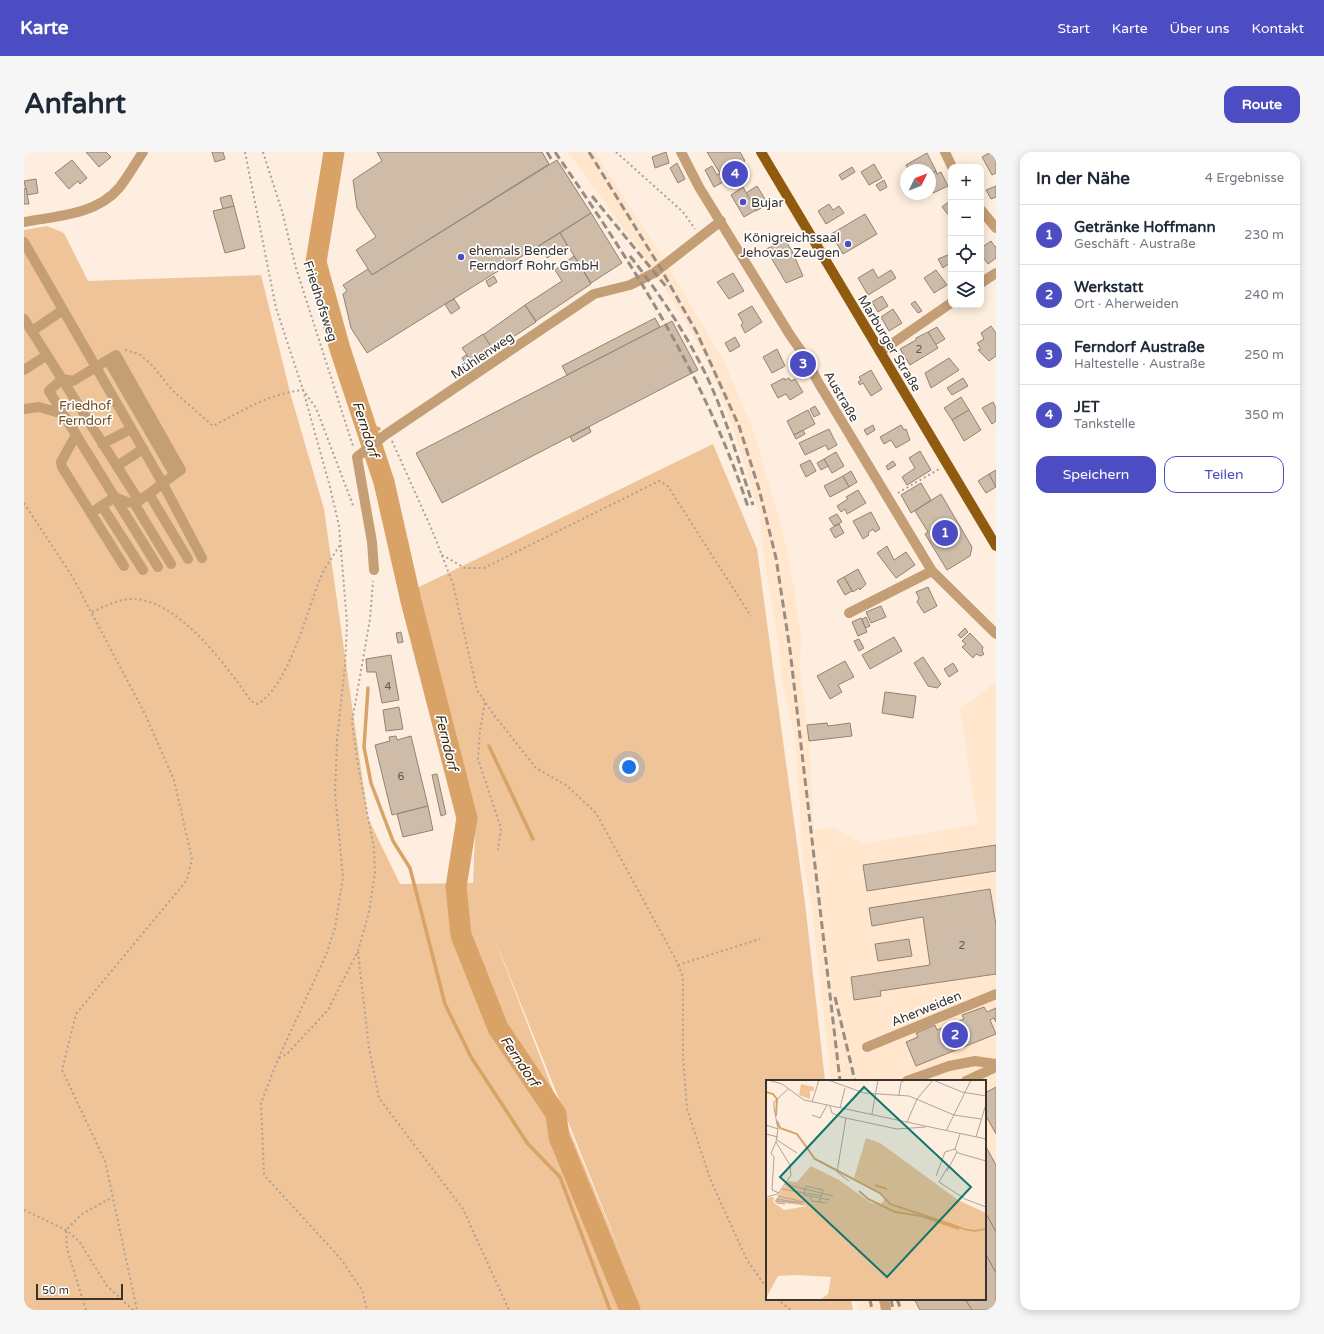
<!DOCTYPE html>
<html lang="de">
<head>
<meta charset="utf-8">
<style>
	body { margin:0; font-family:"Varela Round",sans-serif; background:#f6f6f7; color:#1f2937 }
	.controls { position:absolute; right:12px; top:12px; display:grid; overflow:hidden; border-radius:8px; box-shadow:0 2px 10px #0003 }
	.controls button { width:36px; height:36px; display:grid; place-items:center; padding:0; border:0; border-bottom:1px solid #e0e1e3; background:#fff; color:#1f2937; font:20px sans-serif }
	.compass { position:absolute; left:876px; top:12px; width:36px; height:36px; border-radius:50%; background:#fff; box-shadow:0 2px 10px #0003; rotate:47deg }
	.scale { position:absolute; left:12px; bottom:10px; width:87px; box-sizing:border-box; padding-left:4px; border:2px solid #3b342d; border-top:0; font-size:11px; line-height:14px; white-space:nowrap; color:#3b342d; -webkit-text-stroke:3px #fefefe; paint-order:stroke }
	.you { position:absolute; left:605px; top:615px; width:14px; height:14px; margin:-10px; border:3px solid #fff; border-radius:50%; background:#1a73e8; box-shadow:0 0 0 6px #1a73e833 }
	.badge { display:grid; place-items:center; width:26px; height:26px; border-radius:50%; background:#4d4dc3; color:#fff; font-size:13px; font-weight:700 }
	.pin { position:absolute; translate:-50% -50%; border:2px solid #fff; box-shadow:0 1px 4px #0006 }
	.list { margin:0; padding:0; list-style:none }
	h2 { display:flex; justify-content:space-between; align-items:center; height:52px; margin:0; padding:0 16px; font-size:17px }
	h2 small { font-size:13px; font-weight:400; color:#747a83 }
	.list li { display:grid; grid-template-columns:26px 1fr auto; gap:12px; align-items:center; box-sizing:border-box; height:60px; padding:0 16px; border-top:1px solid #e0e1e3 }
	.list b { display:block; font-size:15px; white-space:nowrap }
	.list p { margin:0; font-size:13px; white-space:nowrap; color:#747a83 }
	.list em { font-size:13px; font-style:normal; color:#747a83 }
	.actions { display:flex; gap:8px; padding:12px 16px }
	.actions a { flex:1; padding:9px 0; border:1px solid #4d4dc3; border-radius:12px; text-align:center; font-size:14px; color:#4d4dc3 }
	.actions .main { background:#4d4dc3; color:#fff }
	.icon { flex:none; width:22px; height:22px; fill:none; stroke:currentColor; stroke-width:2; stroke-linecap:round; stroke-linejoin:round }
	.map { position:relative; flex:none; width:972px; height:1158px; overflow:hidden; border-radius:12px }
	header { display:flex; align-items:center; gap:24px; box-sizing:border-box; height:56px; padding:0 20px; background:#4d4dc3; color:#fff }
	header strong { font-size:19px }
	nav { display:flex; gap:22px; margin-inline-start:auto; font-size:14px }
	.intro { display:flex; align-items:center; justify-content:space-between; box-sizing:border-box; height:96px; padding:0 24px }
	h1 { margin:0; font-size:28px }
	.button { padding:10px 18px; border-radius:12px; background:#4d4dc3; color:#fff; font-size:14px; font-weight:700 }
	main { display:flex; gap:24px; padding:0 24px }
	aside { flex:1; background:#fff; border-radius:12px; box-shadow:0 2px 10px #0003 }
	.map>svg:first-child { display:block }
</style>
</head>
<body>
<header>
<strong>Karte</strong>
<nav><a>Start</a><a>Karte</a><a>Über uns</a><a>Kontakt</a></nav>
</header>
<div class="intro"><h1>Anfahrt</h1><a class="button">Route</a></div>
<main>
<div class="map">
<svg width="972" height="1158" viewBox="0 0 972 1158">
	<rect width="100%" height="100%" fill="#feeedf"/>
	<path fill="#ffe6cc" d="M 544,0 L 571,0 L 642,111 L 702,213 L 731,284 L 759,381 L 770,436 L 777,484 L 776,519 L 785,592 L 790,678 L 808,675 L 840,692 L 954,672 L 936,557 L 972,530 L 972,1158 L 835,1158 L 833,1147 L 961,1147 L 961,929 L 807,929 L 788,757 L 779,709 L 772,592 L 757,521 L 756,502 L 738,391 L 736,363 L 710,278 L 686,215 L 665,175 L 627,114 Z"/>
	<path fill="#efc498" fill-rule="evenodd" d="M 23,74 L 40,81 L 64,129 L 237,123 L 267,244 L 300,357 L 344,666 L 376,732 L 449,731 L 452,661 L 391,437 L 689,292 L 733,397 L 781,751 L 801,929 L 743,929 L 743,1147 L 827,1147 L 829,1158 L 0,1158 L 0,78 ZM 468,780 L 604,1119 L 532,946 Z"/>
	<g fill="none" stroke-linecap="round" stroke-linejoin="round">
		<g stroke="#d9a368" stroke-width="3.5">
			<path d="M 341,272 L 355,277"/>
			<path d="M 344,536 L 340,595 L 347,631 L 369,689 L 386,716 L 421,852 L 447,905 L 504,992 L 536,1025 L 586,1158"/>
			<path d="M 465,594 L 509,687"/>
		</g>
		<path stroke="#d9a368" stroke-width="21" d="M 310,0 L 292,110 L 316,197 L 360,330 L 387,449 L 443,666 L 432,735 L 437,783 L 474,876 L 532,962 L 535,985 L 606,1158"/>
	</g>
	<g fill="#cebca9" stroke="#948371">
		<path d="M 62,0 L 82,0 L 87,5 L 75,15 Z"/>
		<path d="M 188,0 L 199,0 L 201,7 L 191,10 Z"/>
		<path d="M 353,0 L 518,0 L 525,12 L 348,123 L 332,98 L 352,85 L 333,56 L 329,28 L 358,9 Z"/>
		<path d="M 642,0 L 645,11 L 631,16 L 628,5 Z"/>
		<path d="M 683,0 L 716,0 L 721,9 L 697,23 Z"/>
		<path d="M 967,0 L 972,0 L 972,21 L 968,23 L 958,5 Z"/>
		<path d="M 903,1 L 912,19 L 906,22 L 906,18 L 882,18 L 882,21 L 881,18 L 884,17 L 882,13 Z"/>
		<path d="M 48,8 L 63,26 L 56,32 L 54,29 L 45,37 L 31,21 Z"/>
		<path d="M 533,8 L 567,61 L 343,201 L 327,176 L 319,142 L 323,139 L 319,133 L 344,117 L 348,123 Z"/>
		<path d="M 719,10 L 725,21 L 704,33 L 701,29 L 690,35 L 681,18 L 688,14 L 693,23 L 697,21 L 697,23 Z"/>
		<path d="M 653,11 L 661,27 L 654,31 L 646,16 Z"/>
		<path d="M 850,12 L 858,26 L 845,33 L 837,20 Z"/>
		<path d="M 828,15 L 831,20 L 818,28 L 815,23 Z"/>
		<path d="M 912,19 L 913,22 L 917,20 L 924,34 L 909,41 L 906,33 L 906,22 Z"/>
		<path d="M 12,27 L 14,41 L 3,43 L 0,29 Z"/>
		<path d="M 860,28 L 863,35 L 856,39 L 852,33 Z"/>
		<path d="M 733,34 L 744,52 L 732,59 L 722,41 Z"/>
		<path d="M 972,34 L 972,45 L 967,47 L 962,38 Z"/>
		<path d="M 719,35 L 732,58 L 720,65 L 707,43 Z"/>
		<path d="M 2,36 L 5,52 L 0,52 L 0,37 Z"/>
		<path d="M 207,43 L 210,54 L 199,57 L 196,46 Z"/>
		<path d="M 927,48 L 927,66 L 918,55 Z"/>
		<path d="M 805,52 L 809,58 L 815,54 L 820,61 L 802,72 L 794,59 Z"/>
		<path d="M 210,54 L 221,96 L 201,101 L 189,59 Z"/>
		<path d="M 567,61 L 598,111 L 567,131 L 536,81 Z"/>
		<path d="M 841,62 L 853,82 L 819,102 L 807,82 Z"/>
		<path d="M 536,81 L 543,93 L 523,106 L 515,94 Z"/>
		<path d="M 760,86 L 768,99 L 779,124 L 762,131 L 742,97 L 756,91 L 755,89 Z"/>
		<path d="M 967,89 L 971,95 L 972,94 L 972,106 L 964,112 L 957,102 L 957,96 Z"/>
		<path d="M 926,102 L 927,110 L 919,116 L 914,107 Z"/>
		<path d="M 550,104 L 567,132 L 512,169 L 501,153 L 538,129 L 531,118 Z"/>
		<path d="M 849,117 L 854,126 L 867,118 L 872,126 L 844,143 L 834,126 Z"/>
		<path d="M 912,118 L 923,133 L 910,141 L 900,126 Z"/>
		<path d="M 709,121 L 720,139 L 705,147 L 693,130 Z"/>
		<path d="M 470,124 L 473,130 L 465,135 L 462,129 Z"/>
		<path d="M 858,144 L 864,154 L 854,160 L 848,150 Z"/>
		<path d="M 430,147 L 436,156 L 427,162 L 421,152 Z"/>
		<path d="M 891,149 L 898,159 L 894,161 L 887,152 Z"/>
		<path d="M 501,153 L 512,170 L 469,198 L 459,183 Z"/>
		<path d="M 728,154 L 738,170 L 721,181 L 717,173 L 719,171 L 714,162 Z"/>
		<path d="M 869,157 L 878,171 L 865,179 L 857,165 Z"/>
		<path d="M 631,166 L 636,175 L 543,223 L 538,214 Z"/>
		<path d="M 648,169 L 674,218 L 418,351 L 392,301 Z"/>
		<path d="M 967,174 L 972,181 L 972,204 L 965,209 L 954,198 L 957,197 L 953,191 L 960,187 L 957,181 Z"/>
		<path d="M 913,175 L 921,187 L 911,193 L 904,180 Z"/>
		<path d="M 904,180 L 914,196 L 886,213 L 876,197 L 892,188 L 892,186 Z"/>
		<path d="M 459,182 L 469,198 L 449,211 L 438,196 Z"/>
		<path d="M 711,185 L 716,194 L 706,200 L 701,191 Z"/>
		<path d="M 753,197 L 761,214 L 748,221 L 739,205 Z"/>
		<path d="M 442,203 L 448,212 L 443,214 L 438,206 Z"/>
		<path d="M 925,206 L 935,218 L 907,236 L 901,221 Z"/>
		<path d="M 847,218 L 858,237 L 847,244 L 839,231 L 836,233 L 834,230 L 837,228 L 835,225 Z"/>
		<path d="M 760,226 L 761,228 L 765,226 L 767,229 L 771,227 L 779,240 L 766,248 L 762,242 L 754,246 L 747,233 Z"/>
		<path d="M 939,226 L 944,234 L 928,243 L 923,236 Z"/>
		<path d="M 937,245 L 945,258 L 928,268 L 920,256 Z"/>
		<path d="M 969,250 L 972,256 L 972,269 L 968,272 L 958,256 Z"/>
		<path d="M 791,254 L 796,262 L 790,265 L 786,257 Z"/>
		<path d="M 784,258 L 791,272 L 770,283 L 763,269 Z"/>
		<path d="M 945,258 L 957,278 L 940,289 L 928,268 Z"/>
		<path d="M 849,273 L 851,278 L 843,283 L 840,278 Z"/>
		<path d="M 877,273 L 880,278 L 882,277 L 886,288 L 872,296 L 867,288 L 860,292 L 856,285 Z"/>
		<path d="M 565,275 L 567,280 L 549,290 L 546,285 Z"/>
		<path d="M 805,277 L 813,293 L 804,298 L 802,293 L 781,303 L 775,291 Z"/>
		<path d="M 779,278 L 781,282 L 772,287 L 770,283 Z"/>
		<path d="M 896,299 L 907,318 L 883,333 L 878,325 L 891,316 L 885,306 Z"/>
		<path d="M 812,300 L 820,314 L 808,321 L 800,307 Z"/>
		<path d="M 800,307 L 804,314 L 797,318 L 793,311 Z"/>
		<path d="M 786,308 L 792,319 L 782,325 L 776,313 Z"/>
		<path d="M 869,309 L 872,313 L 864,318 L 862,314 Z"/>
		<path d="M 972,318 L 972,335 L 965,322 Z"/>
		<path d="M 827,319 L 833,330 L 825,335 L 819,324 Z"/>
		<path d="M 965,322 L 972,335 L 962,341 L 954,329 Z"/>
		<path d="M 819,324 L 825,335 L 806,345 L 800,334 Z"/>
		<path d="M 897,331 L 907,348 L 887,361 L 877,343 Z"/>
		<path d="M 834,338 L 842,351 L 823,362 L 821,357 L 817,360 L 813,354 L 824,347 L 822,345 Z"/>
		<path d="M 917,342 L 948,395 L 946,404 L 923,418 L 901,382 L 904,380 L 891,359 Z"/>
		<path d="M 847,360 L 856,377 L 851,380 L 849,377 L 844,381 L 845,383 L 839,387 L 829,369 Z"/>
		<path d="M 813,362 L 818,370 L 810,374 L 805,366 Z"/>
		<path d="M 815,372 L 820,381 L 811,386 L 806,377 Z"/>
		<path d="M 863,394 L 870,408 L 882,400 L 891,413 L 872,426 L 853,401 Z"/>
		<path d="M 834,417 L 842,432 L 836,438 L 835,436 L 829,440 L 820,425 Z"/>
		<path d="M 820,425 L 828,439 L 821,443 L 813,429 Z"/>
		<path d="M 904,435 L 913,454 L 900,461 L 893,450 L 895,446 L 892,440 Z"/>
		<path d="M 857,454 L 862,465 L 847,471 L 842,460 Z"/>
		<path d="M 842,465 L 846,474 L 841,476 L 838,467 Z"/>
		<path d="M 837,466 L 843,480 L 834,484 L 828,470 Z"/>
		<path d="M 941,476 L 944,480 L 937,486 L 934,483 Z"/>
		<path d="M 377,480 L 379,490 L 374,491 L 372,481 Z"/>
		<path d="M 946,481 L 959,495 L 958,499 L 960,502 L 957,504 L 952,502 L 949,506 L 938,495 L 942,492 L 938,489 Z"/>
		<path d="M 870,485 L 878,499 L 846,517 L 838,503 Z"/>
		<path d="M 835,487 L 840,496 L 835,499 L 830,489 Z"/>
		<path d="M 367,503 L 375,548 L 358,551 L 352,520 L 343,520 L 342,507 Z"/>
		<path d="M 899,505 L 917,532 L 913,536 L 904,534 L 890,511 Z"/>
		<path d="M 821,509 L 830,525 L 814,533 L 818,540 L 806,547 L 793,524 Z"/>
		<path d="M 929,511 L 934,519 L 925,525 L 920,517 Z"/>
		<path d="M 861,540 L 892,544 L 889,566 L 858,561 Z"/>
		<path d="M 375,555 L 379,577 L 362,579 L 359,558 Z"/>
		<path d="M 803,571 L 804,574 L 826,571 L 828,584 L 785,589 L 783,573 Z"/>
		<path d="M 372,584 L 373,588 L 387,584 L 404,654 L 368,663 L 351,593 L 366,589 L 365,585 Z"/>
		<path d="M 413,622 L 422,662 L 417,664 L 408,623 Z"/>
		<path d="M 404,654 L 409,678 L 379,685 L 373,662 Z"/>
		<path d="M 972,693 L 972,719 L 843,739 L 839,713 Z"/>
		<path d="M 966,737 L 972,773 L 972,822 L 856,839 L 857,844 L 830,848 L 827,825 L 906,813 L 899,765 L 848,774 L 845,756 Z"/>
		<path d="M 885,787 L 888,804 L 854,809 L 851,792 Z"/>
		<path d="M 960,855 L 963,860 L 972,856 L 972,870 L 970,866 L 966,868 L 972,882 L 892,914 L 882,890 L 894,885 L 892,881 L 911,873 L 913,878 L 940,867 L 938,863 Z"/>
		<path d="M 972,935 L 972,982 L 961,962 L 961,941 Z"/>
		<path d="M 961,993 L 972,1013 L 972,1080 L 961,1060 Z"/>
		<path d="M 961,1060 L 972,1080 L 972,1121 L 961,1101 Z"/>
		<path d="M 961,1101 L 972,1121 L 972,1158 L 948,1158 L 941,1147 L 961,1147 Z"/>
		<path d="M 890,1147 L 941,1147 L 948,1158 L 896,1158 Z"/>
	</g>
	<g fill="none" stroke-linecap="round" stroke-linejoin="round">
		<g stroke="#ada195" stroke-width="2" stroke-dasharray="2 3" stroke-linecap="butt">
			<path d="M 221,0 L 252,156 L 279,238 L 306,335 L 315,374 L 323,471 L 321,514 L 313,588 L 311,641 L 319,725 L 311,776 L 302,803 L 254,907 L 237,951 L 240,1023 L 316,1106 L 338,1138 L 343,1158"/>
			<path d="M 239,0 L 258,59 L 272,116 L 329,294"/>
			<path d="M 592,0 L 659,60 L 671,77"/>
			<path d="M 101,198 L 115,202 L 128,213 L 148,238 L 189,274 C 220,258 244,242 279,238 L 292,256 L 330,356"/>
			<path d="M 368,289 L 408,378 L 429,432 L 453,538 L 470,563 L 512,616 L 542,633 L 572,661 L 652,808 L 659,825 L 659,905 L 663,957 L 687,1029 L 723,1108 L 743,1136"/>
			<path d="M 874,341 L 915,317"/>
			<path d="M 0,351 L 48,424 L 121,562 L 150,628 L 168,707 L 163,728 L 52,862 L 38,918 L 81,1009 L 113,1158"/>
			<path d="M 418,403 L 441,416 L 460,416 L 635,329 L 643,333 L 727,464"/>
			<path d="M 68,460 C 80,455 92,448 105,447 C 153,444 203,515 227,549 L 233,552 C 264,536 283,459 296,427 C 301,415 309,404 316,393"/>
			<path d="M 461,551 L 456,578 L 454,607 L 477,676 L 474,698"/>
			<path d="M 334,800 L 345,896 L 355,946 L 439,1057 L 485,1158"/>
			<path d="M 654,813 L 736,787"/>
			<path d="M 255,906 L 263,902 L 304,858 L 334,799 L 345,760 L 351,720 L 350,696 L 334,613 L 328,570 L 346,467 L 349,429"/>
			<path d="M 0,1058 L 42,1078 L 55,1089 L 83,1134 L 109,1158"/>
			<path d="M 753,1147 L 767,1158"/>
			<path d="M 62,1158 L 43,1097 L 42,1078 L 58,1062 L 87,1046"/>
		</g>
		<g stroke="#c49e75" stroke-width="10">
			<path d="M 657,0 L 675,35 L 766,183 L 780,203 L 794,230 L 908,419 L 972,482"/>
			<path d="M 921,0 L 928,15"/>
			<path d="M 957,58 L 972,76"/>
			<path d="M 0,70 C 32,64 72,63 95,36 C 104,25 111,12 119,0"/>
			<path d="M 0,90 L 138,330 L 178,406"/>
			<path d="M 957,131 L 972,121"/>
			<path d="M 0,167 L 115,349"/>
			<path d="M 8,179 L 39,158"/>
			<path d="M 856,200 L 927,151"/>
			<path d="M 84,208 L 150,322"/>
			<path d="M 0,218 L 23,203"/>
			<path d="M 38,227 L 49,229 L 92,203 L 157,318 C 147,324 117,350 110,351 C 103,351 97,348 91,345 L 67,361"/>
			<path d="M 38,227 L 25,239 L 134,415"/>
			<path d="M 0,257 L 15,255 L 39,262"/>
			<path d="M 52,283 L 37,310 L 38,315 L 100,414"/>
			<path d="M 78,292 L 107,277"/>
			<path d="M 93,314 L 119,297"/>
			<path d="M 125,342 L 164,407"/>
			<path d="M 110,351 L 147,412"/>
			<path d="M 78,354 L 119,418"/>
			<path d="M 350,418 L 348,390 L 333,305 L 361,283 L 570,142 L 606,133 L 630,121 L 697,69"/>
			<path d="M 825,461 L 908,419"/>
			<path d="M 843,895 L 972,842"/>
			<path d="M 883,929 L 925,914 L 951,909 L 972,912"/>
			<path d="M 942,929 L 972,915"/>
			<path d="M 860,1147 L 862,1158"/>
		</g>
		<path stroke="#905a0f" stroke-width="10" d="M 737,0 L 972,394"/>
		<g stroke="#988d82" stroke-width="3" stroke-dasharray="8 4" stroke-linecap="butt">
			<path d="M 523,0 L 529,10"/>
			<path d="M 531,0 C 608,111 682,226 724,355"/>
			<path d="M 565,0 L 637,117 L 673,181 L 715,274 L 735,337 L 752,406 L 766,498 L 816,929"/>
			<path d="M 568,44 L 644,137"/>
			<path d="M 606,104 C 636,142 663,183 684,227 C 703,268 715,311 729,353"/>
			<path d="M 811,845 L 831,929"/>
			<path d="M 846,1147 L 848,1158"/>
			<path d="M 867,1147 L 869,1158"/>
			<path d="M 873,1147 L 877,1158"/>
		</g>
	</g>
	<g fill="#4d4dc3" stroke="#fefefe" stroke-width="1.5">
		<circle cx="719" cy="50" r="4"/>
		<circle cx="824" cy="92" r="4"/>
		<circle cx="437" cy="105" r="4"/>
	</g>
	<g text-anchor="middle" stroke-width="3.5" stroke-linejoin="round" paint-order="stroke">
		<g font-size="11" fill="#60564c">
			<text x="895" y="201">2</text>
			<text x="364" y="538">4</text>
			<text x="377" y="628">6</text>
			<text x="938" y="797">2</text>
		</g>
		<g font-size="13" fill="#3b342d" stroke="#fefefe" text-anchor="start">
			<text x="727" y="55">Bujar</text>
			<text x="816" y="90" text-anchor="end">Königreichssaal<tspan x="816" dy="15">Jehovas Zeugen</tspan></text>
			<text x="445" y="103">ehemals Bender<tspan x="445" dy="15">Ferndorf Rohr GmbH</tspan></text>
		</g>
		<g font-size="13" fill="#3b342d" stroke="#fefefe">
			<text transform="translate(297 149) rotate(72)" y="5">Friedhofsweg</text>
			<text transform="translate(866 191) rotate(59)" y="5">Marburger Straße</text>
			<text transform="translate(458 203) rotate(-34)" y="5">Mühlenweg</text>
			<text transform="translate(818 244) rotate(60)" y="5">Austraße</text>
			<text transform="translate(902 856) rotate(-22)" y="5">Aherweiden</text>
		</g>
		<g font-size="13" fill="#744f24" stroke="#fefefe">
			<text x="61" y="258">Friedhof<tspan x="61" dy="15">Ferndorf</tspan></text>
		</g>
		<g font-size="14" font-style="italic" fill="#3f290f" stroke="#fefefe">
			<text transform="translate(342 277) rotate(72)" y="5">Ferndorf</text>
			<text transform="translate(423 590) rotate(76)" y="5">Ferndorf</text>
			<text transform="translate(496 909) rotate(56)" y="5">Ferndorf</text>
		</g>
	</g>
	<g transform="translate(742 928)">
		<rect width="220" height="220" fill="#feeedf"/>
		<path d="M 35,4 L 48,7 L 48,11 L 44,11 L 44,19 L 33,15 ZM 100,58 L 114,63 L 192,120 L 220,133 L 220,148 L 209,150 L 187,144 L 209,152 L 220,150 L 220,220 L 54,220 L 62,214 L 65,197 L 30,195 L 12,196 L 0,218 L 0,118 L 8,117 L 7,122 L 18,130 L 42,126 L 8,122 L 22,101 L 31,102 L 45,86 L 73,100 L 105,123 L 114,125 L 120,118 L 114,112 L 88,98 Z" fill="#efc498"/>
		<path fill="none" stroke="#d9a368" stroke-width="2" d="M 0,12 L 7,14 L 11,19 L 10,36M 11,41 L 14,48 L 31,54 L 49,79 L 114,113 L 124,124 L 199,149 L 209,151 L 220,149M 109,105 L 121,109M 93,111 L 102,119 L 129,132 L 155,136 L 193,149"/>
		<path fill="none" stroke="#b0a498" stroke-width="1" d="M 2,0 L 16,4 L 38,20 L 220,59M 62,0 L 98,13 L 143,16 L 188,35 L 215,39M 133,15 L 135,2 L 139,0M 46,22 L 53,0M 64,26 L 66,33 L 75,37 L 131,49 L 160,47M 74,28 L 79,8M 106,34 L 112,0M 46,35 L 54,38 L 61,25M 80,38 L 71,92 L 83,101M 141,42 L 151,19 L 167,0 L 196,12 L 220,16M 0,45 L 12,49M 180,51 L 205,0M 0,54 L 12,57M 210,57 L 220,24M 11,60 L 31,73M 10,62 L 5,73 L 8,77 L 6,110 L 13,113M 189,69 L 192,73 L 220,81M 189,69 L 194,54M 183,85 L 173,102 L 199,119 L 220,127M 181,91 L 191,72M 170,96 L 179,72 L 189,69M 19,104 L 67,116M 16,109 L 56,116M 38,113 L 40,106 L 57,110 L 53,122M 38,113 L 38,115 L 64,120M 12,116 L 38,122 L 35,125M 0,117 L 12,114 L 25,95 L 24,85 L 10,62 L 12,49 L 8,28 L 8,22 L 22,9M 44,117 L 46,121 L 61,123M 11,121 L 35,123M 19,124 L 11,123 L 11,119 L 35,123"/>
		<path fill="#0f766e" fill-opacity="0.15" stroke="#0f766e" stroke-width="2" d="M 98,7 L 205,107 L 121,197 L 14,97 Z"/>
		<rect width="220" height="220" fill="none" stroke="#3b342d" stroke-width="2"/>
	</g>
</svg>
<div class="controls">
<button>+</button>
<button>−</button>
<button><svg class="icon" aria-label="locate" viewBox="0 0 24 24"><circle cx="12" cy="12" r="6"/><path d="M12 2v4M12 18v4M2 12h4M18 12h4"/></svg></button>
<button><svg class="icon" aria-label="layers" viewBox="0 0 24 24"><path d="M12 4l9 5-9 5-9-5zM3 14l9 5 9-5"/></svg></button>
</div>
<svg class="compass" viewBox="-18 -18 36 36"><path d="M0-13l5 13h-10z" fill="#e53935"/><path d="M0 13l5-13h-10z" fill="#747a83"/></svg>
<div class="scale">50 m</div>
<div class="you"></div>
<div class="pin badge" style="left:921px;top:381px">1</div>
<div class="pin badge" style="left:931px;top:883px">2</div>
<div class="pin badge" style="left:779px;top:212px">3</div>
<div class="pin badge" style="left:711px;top:22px">4</div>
</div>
<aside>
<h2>In der Nähe<small>4 Ergebnisse</small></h2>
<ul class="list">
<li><span class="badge">1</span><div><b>Getränke Hoffmann</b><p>Geschäft · Austraße</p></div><em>230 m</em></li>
<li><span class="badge">2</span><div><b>Werkstatt</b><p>Ort · Aherweiden</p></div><em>240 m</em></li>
<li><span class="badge">3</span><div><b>Ferndorf Austraße</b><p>Haltestelle · Austraße</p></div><em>250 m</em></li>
<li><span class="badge">4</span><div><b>JET</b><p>Tankstelle</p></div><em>350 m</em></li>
</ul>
<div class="actions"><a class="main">Speichern</a><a>Teilen</a></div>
</aside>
</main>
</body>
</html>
